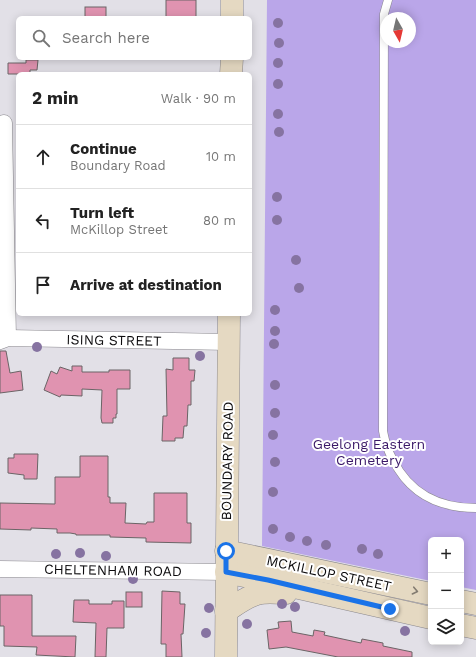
<!DOCTYPE html>
<html lang="en">
<head>
<meta charset="utf-8">
<style>
	body { margin:0; font-family:"Work Sans",sans-serif; background:#f6f6f6; color:#222 }
	.controls { position:absolute; right:12px; bottom:12px; display:grid; overflow:hidden; border-radius:6px; box-shadow:0 2px 10px #0003 }
	.controls button { width:36px; height:36px; display:grid; place-items:center; padding:0; border:0; border-bottom:1px solid #e0e0e0; background:#fff; color:#222; font:20px sans-serif }
	.compass { position:absolute; left:380px; top:12px; width:36px; height:36px; border-radius:50%; background:#fff; box-shadow:0 2px 10px #0003; rotate:172deg }
	.stop { position:absolute; width:12px; height:12px; margin:-9px; border:3px solid #1a73e8; border-radius:50%; background:#fff }
	.stop.end { background:#1a73e8; border-color:#fff; box-shadow:0 1px 4px #0008 }
	.list { margin:0; padding:0; list-style:none }
	h2 { display:flex; justify-content:space-between; align-items:center; height:52px; margin:0; padding:0 16px; font-size:17px }
	h2 small { font-size:13px; font-weight:400; color:#767676 }
	.list li { display:grid; grid-template-columns:26px 1fr auto; gap:12px; align-items:center; box-sizing:border-box; height:64px; padding:0 16px; border-top:1px solid #e0e0e0 }
	.list b { display:block; font-size:15px; white-space:nowrap }
	.list p { margin:0; font-size:13px; white-space:nowrap; color:#767676 }
	.list em { font-size:13px; font-style:normal; color:#767676 }
	.icon { flex:none; width:22px; height:22px; fill:none; stroke:currentColor; stroke-width:2; stroke-linecap:round; stroke-linejoin:round }
	.map { position:relative; flex:none; width:476px; height:657px; overflow:hidden }
	.search { position:absolute; background:#fff; box-shadow:0 2px 10px #0003; left:16px; top:16px; width:236px; height:44px; display:flex; align-items:center; gap:10px; box-sizing:border-box; padding:0 14px; border-radius:6px; color:#767676; font-size:15px }
	.panel { position:absolute; background:#fff; box-shadow:0 2px 10px #0003; left:16px; top:72px; width:236px; height:244px; border-radius:6px }
	.map>svg:first-child { display:block }
</style>
</head>
<body>
<div class="map">
<svg width="476" height="657" viewBox="0 0 476 657">
	<rect width="100%" height="100%" fill="#e2e0e7"/>
	<path fill="#baa6e9" fill-rule="evenodd" d="M 267,0 L 476,0 L 476,590 L 461,587 L 461,540 L 431,540 L 431,581 L 262,546 ZM 386,18 L 410,18 L 410,42 L 386,42 Z"/>
	<g fill="#e093b0" stroke="#6b6466">
		<rect x="166" y="0" width="30" height="18"/>
		<rect x="85" y="7" width="21" height="11"/>
		<path d="M 26,60 L 38,60 L 37,70 L 30,70 L 30,74 L 8,74 L 8,63 L 26,63 Z"/>
		<path d="M 0,351 L 6,351 L 10,373 L 21,371 L 23,390 L 0,393 Z"/>
		<path d="M 173,358 L 189,358 L 189,370 L 195,370 L 194,381 L 191,381 L 191,405 L 188,405 L 187,426 L 184,426 L 183,438 L 175,438 L 175,441 L 162,441 L 163,416 L 167,416 L 166,369 L 173,370 Z"/>
		<path d="M 72,366 L 82,366 L 82,372 L 109,372 L 109,370 L 130,370 L 130,389 L 117,389 L 117,414 L 116,414 L 116,418 L 113,418 L 113,423 L 102,423 L 101,418 L 102,390 L 82,389 L 82,396 L 61,395 L 60,397 L 44,390 L 51,371 L 57,374 L 60,367 L 72,371 Z"/>
		<path d="M 14,454 L 38,454 L 37,479 L 24,479 L 24,475 L 8,473 L 8,458 L 14,458 Z"/>
		<path d="M 80,456 L 108,456 L 108,497 L 110,497 L 110,503 L 126,503 L 125,523 L 146,524 L 147,522 L 154,522 L 154,493 L 187,493 L 187,523 L 191,523 L 191,543 L 146,542 L 146,538 L 110,537 L 110,535 L 76,535 L 76,534 L 70,533 L 57,533 L 57,529 L 31,528 L 31,530 L 0,529 L 0,503 L 55,504 L 55,477 L 80,477 Z"/>
		<path d="M 162,591 L 180,592 L 180,604 L 185,604 L 183,634 L 181,634 L 182,657 L 166,657 L 166,644 L 161,644 Z"/>
		<rect x="126" y="592" width="16" height="15"/>
		<path d="M 0,595 L 32,595 L 32,636 L 76,636 L 75,657 L 36,655 L 37,647 L 4,646 L 4,626 L 0,626 Z"/>
		<path d="M 74,600 L 89,600 L 89,604 L 112,604 L 112,601 L 124,601 L 124,628 L 107,628 L 106,657 L 95,657 L 96,623 L 73,622 Z"/>
		<path d="M 291,621 L 292,632 L 313,636 L 314,630 L 325,632 L 324,635 L 361,643 L 362,639 L 383,643 L 383,646 L 412,652 L 412,657 L 338,657 L 286,647 L 269,649 L 267,630 L 279,628 L 278,622 Z"/>
	</g>
	<g fill="none" stroke-linecap="round" stroke-linejoin="round">
		<g stroke="#8a888e" stroke-width="9">
			<path id="lane" d="M 388,0 L 384,14 L 383,431 C 384,436 385,441 387,446 C 388,451 391,456 393,460 C 410,494 439,508 476,508"/>
		</g>
		<g stroke="#8a888e" stroke-width="17">
			<g id="street">
				<path d="M 4,123 L 8,338"/>
				<path d="M 0,341 L 8,338 L 229,342"/>
				<path d="M 0,569 L 226,572"/>
			</g>
		</g>
		<g stroke="#8a888e" stroke-width="23">
			<g id="secondary">
				<path d="M 232,18 L 232,0"/>
				<path d="M 231,74 L 232,58"/>
				<path d="M 226,551 L 431,594"/>
				<path d="M 226,572 L 268,581 L 431,618"/>
				<path d="M 461,601 L 476,604"/>
				<path d="M 226,611 C 236,605 246,597 257,594 C 266,591 276,593 286,593"/>
				<path d="M 461,625 L 476,628"/>
				<path d="M 226,657 L 229,314"/>
			</g>
		</g>
		<use href="#lane" stroke="#fff" stroke-width="8"/>
		<use href="#street" stroke="#fff" stroke-width="16"/>
		<use href="#secondary" stroke="#e5d9c2" stroke-width="22"/>
	</g>
	<g fill="#8673a1">
		<circle cx="278" cy="23" r="5"/>
		<circle cx="279" cy="43" r="5"/>
		<circle cx="278" cy="63" r="5"/>
		<circle cx="278" cy="84" r="5"/>
		<circle cx="278" cy="114" r="5"/>
		<circle cx="279" cy="132" r="5"/>
		<circle cx="277" cy="197" r="5"/>
		<circle cx="277" cy="220" r="5"/>
		<circle cx="296" cy="260" r="5"/>
		<circle cx="299" cy="288" r="5"/>
		<circle cx="275" cy="310" r="5"/>
		<circle cx="275" cy="331" r="5"/>
		<circle cx="274" cy="344" r="5"/>
		<circle cx="37" cy="347" r="5"/>
		<circle cx="200" cy="356" r="5"/>
		<circle cx="275" cy="385" r="5"/>
		<circle cx="275" cy="413" r="5"/>
		<circle cx="273" cy="435" r="5"/>
		<circle cx="275" cy="462" r="5"/>
		<circle cx="273" cy="492" r="5"/>
		<circle cx="273" cy="529" r="5"/>
		<circle cx="290" cy="537" r="5"/>
		<circle cx="307" cy="541" r="5"/>
		<circle cx="326" cy="545" r="5"/>
		<circle cx="362" cy="549" r="5"/>
		<circle cx="80" cy="553" r="5"/>
		<circle cx="56" cy="554" r="5"/>
		<circle cx="378" cy="554" r="5"/>
		<circle cx="106" cy="556" r="5"/>
		<circle cx="133" cy="579" r="5"/>
		<circle cx="282" cy="604" r="5"/>
		<circle cx="295" cy="607" r="5"/>
		<circle cx="209" cy="608" r="5"/>
		<circle cx="247" cy="624" r="5"/>
		<circle cx="405" cy="631" r="5"/>
		<circle cx="206" cy="633" r="5"/>
	</g>
	<defs><path id="oneway-chevron" d="M-2-3.5L2.5 0L-2 3.5" fill="none" stroke-width="1.6" stroke-linecap="round" stroke-linejoin="round"/></defs>
	<use stroke="#837c71" href="#oneway-chevron" transform="translate(415 591) rotate(12)"/>
	<g fill="none" stroke-linecap="round" stroke-linejoin="round">
		<path stroke="#1a73e8" stroke-width="5" d="M 226,551 L 226,572 L 268,580 L 390,609"/>
	</g>
	<g text-anchor="middle" stroke-width="4" stroke-linejoin="round" paint-order="stroke">
		<g font-size="14" fill="#0c0b0d" stroke="#fff">
			<text transform="translate(114 340) rotate(1)" y="5">ISING STREET</text>
			<text transform="translate(227 461) rotate(-89)" y="5">BOUNDARY ROAD</text>
			<text transform="translate(113 570) rotate(1)" y="5">CHELTENHAM ROAD</text>
			<text transform="translate(329 573) rotate(12)" y="5">MCKILLOP STREET</text>
		</g>
		<g font-size="14" fill="#3b1968" stroke="#fff">
			<text x="369" y="449">Geelong Eastern<tspan x="369" dy="16">Cemetery</tspan></text>
		</g>
	</g>
</svg>
<div class="controls">
<button>+</button>
<button>−</button>
<button><svg class="icon" aria-label="layers" viewBox="0 0 24 24"><path d="M12 4l9 5-9 5-9-5zM3 14l9 5 9-5"/></svg></button>
</div>
<svg class="compass" viewBox="-18 -18 36 36"><path d="M0-13l5 13h-10z" fill="#e53935"/><path d="M0 13l5-13h-10z" fill="#767676"/></svg>
<div class="stop" style="left:226px;top:551px"></div>
<div class="stop end" style="left:390px;top:609px"></div>
<div class="search"><svg class="icon" aria-label="search" viewBox="0 0 24 24"><circle cx="10" cy="10" r="6"/><path d="M15 15l6 6"/></svg>Search here</div>
<section class="panel">
<h2>2 min<small>Walk · 90 m</small></h2>
<ul class="list">
<li><svg class="icon" aria-label="ahead" viewBox="0 0 24 24"><path d="M12 20V5M6 11l6-6 6 6"/></svg><div><b>Continue</b><p>Boundary Road</p></div><em>10 m</em></li>
<li><svg class="icon" aria-label="left" viewBox="0 0 24 24"><path d="M17 20v-9H6M10 6l-5 5 5 5"/></svg><div><b>Turn left</b><p>McKillop Street</p></div><em>80 m</em></li>
<li><svg class="icon" aria-label="arrive" viewBox="0 0 24 24"><path d="M6 21V4h12l-3 4 3 4H6"/></svg><div><b>Arrive at destination</b></div></li>
</ul>
</section>
</div>
</body>
</html>
